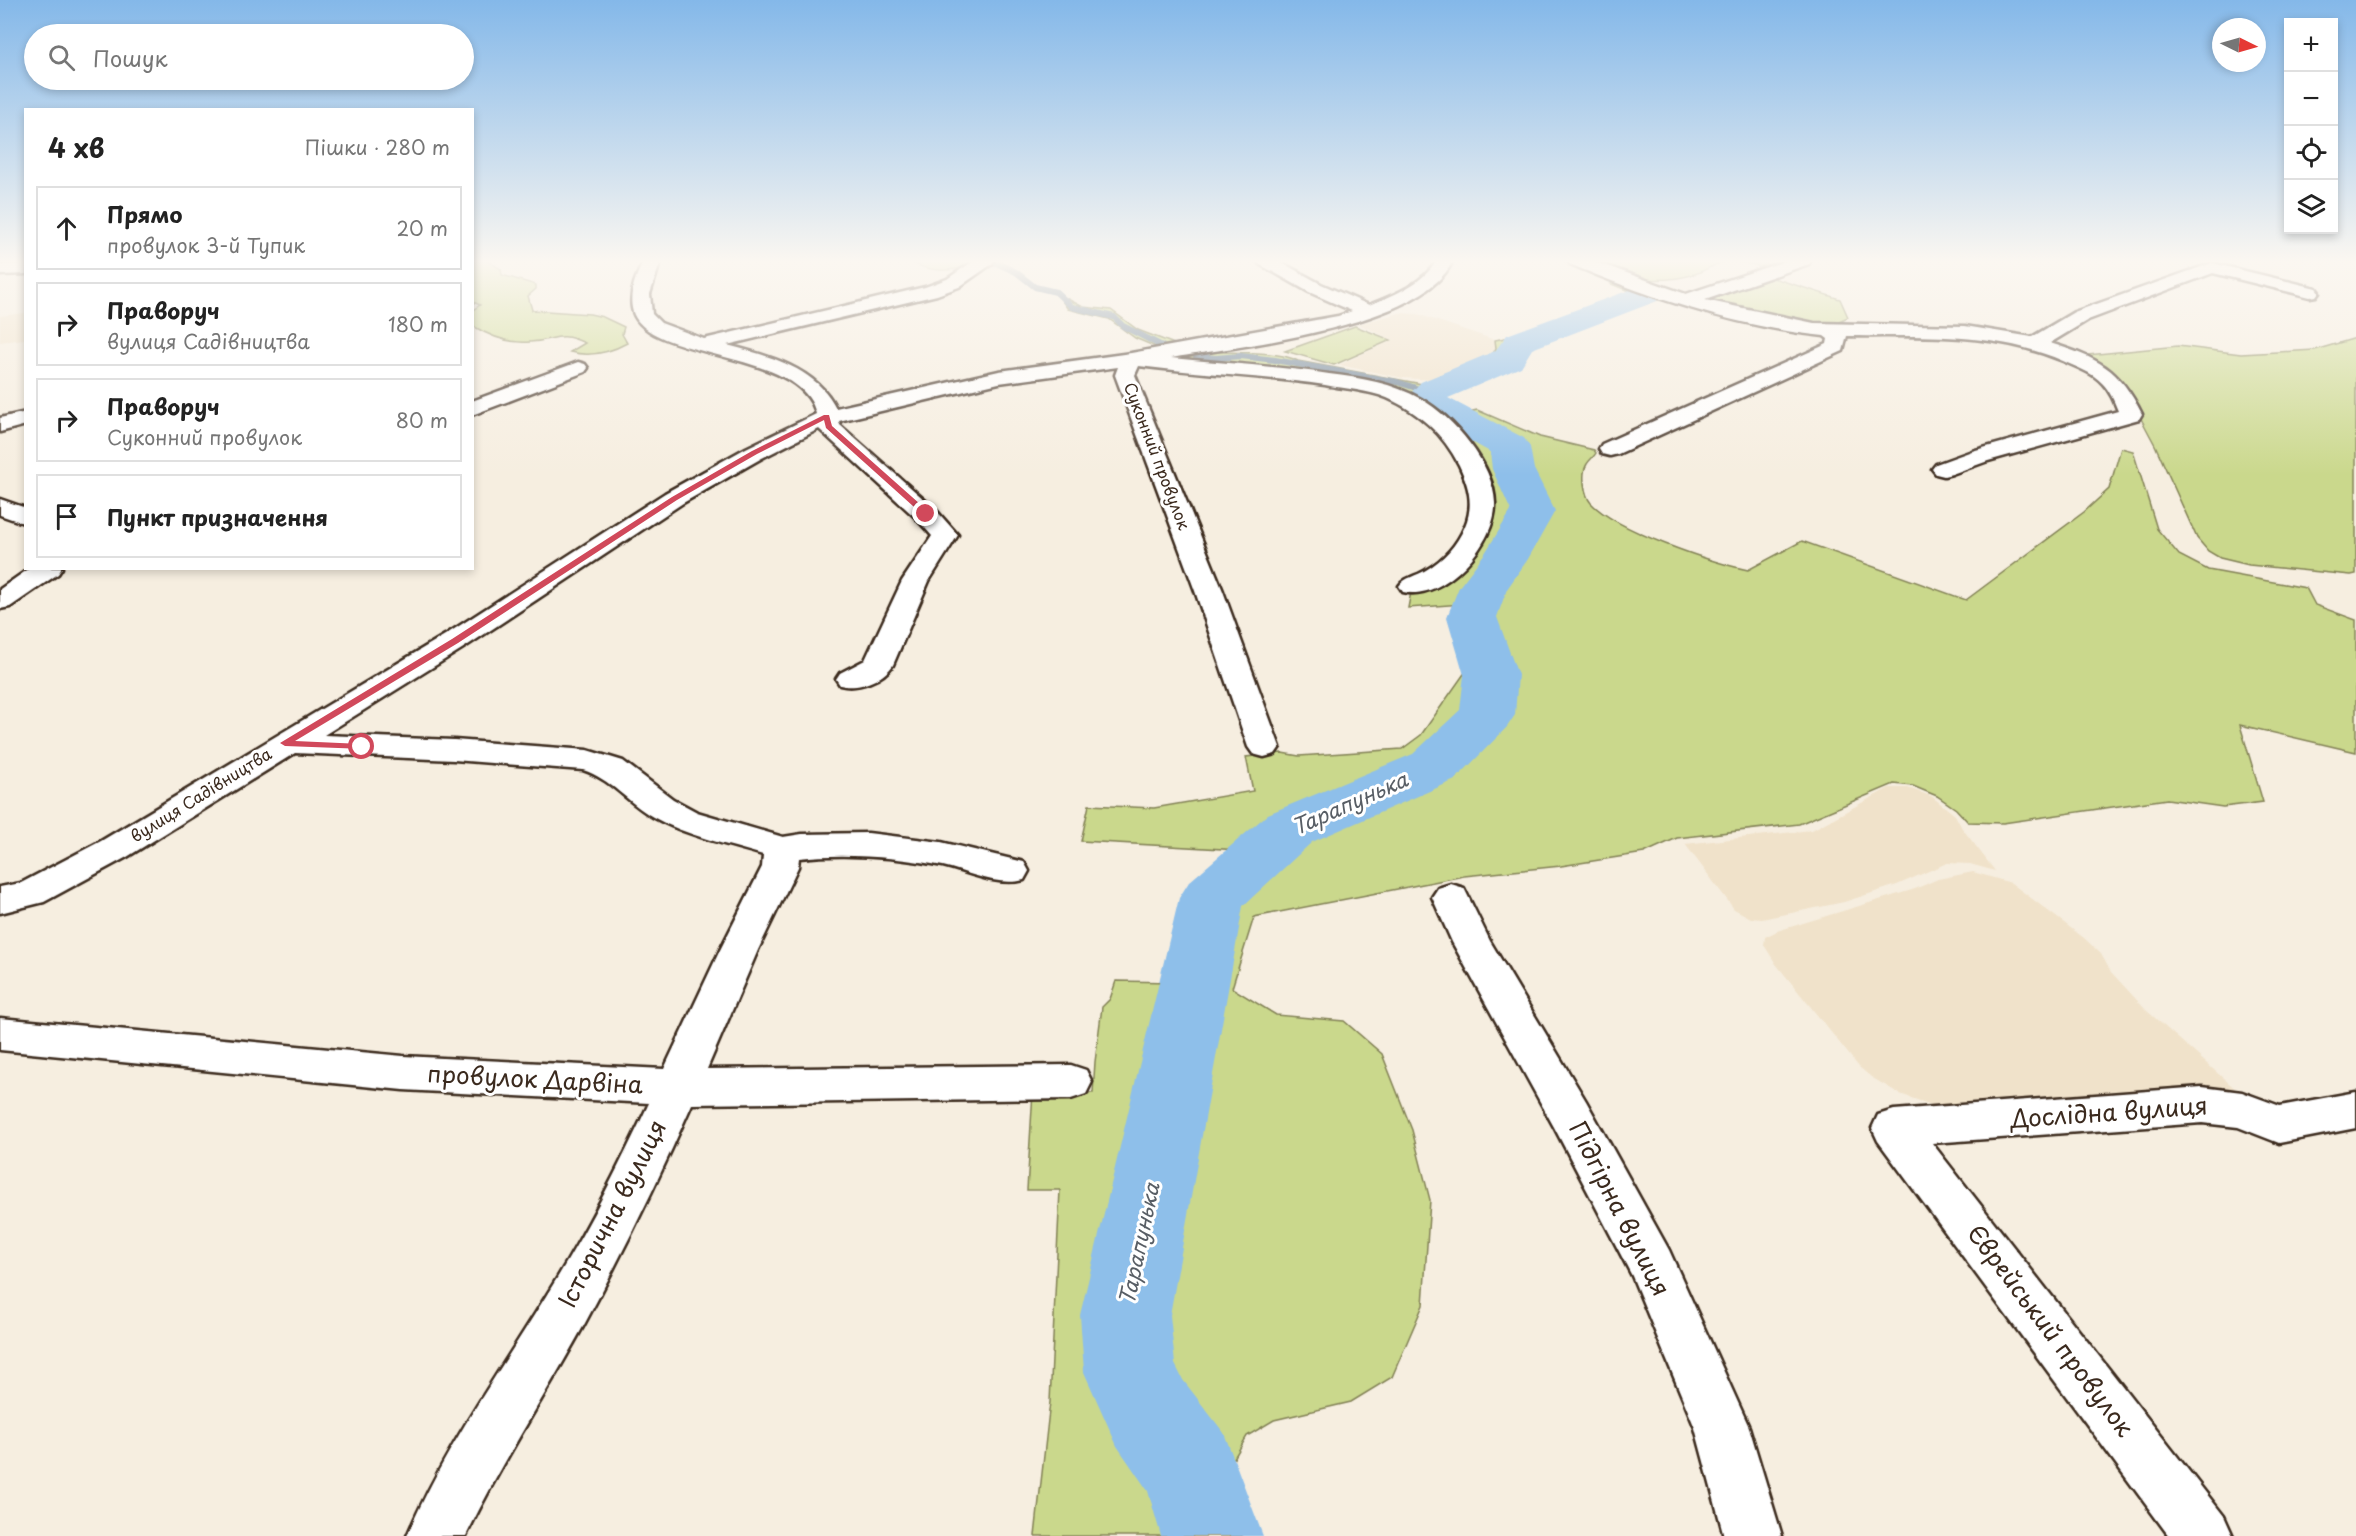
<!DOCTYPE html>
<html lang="uk">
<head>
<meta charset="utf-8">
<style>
	body { margin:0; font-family:"Playpen Sans",sans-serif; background:#f2f2f2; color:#222 }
	.controls { position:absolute; right:18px; top:18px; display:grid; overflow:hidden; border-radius:0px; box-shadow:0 3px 9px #0003 }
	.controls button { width:54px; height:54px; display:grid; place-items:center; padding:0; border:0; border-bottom:2px solid #e0e0e0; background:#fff; color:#222; font:30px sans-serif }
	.compass { position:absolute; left:2212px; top:18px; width:54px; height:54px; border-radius:50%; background:#fff; box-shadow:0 3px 9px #0003; rotate:95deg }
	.stop { position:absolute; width:18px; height:18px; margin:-14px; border:4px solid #d1495b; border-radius:50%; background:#fff }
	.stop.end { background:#d1495b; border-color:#fff; box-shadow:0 2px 6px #0008 }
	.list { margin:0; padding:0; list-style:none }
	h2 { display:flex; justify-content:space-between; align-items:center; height:78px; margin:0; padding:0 24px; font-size:26px }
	h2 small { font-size:20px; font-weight:400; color:#767676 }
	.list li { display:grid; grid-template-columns:39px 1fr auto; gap:18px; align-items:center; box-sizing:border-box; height:84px; margin:0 12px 12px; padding:0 12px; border:2px solid #e0e0e0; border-radius:0px }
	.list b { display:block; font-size:22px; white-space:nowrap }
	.list p { margin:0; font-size:20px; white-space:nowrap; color:#767676 }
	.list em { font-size:20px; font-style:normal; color:#767676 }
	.icon { flex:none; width:33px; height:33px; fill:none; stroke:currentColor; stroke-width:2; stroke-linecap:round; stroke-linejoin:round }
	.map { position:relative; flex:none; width:2356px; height:1536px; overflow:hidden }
	.search { position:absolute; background:#fff; box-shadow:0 3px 9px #0003; left:24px; top:24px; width:450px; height:66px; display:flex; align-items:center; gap:15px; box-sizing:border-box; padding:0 21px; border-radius:33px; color:#767676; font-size:22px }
	.panel { position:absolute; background:#fff; box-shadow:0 3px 9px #0003; left:24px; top:108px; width:450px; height:462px; border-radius:0px }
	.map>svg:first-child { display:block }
</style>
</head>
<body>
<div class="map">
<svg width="2356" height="1536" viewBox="0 0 2356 1536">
	<rect width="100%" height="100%" fill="#f6eee0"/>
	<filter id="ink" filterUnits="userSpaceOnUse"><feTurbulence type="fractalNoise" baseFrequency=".0167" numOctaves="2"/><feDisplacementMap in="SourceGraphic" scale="12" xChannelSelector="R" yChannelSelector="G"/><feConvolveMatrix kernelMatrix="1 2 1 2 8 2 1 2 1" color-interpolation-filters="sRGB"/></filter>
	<g filter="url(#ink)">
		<g fill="#f0e2ca">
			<path d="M 25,313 L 25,339 L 0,342 L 0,316 Z"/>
			<path d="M 1400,313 L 1417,314 L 1495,340 L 1496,348 L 1491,357 L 1442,378 L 1434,380 L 1403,378 L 1339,365 L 1393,340 L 1358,324 Z"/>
			<path d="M 1889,788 L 1908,788 L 1931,796 L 1955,815 L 1962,828 L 1995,871 L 1970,864 L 1947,863 L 1897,885 L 1844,902 L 1762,919 L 1751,918 L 1734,909 L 1685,844 L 1812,830 Z"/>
			<path d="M 1973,872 L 2011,883 L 2084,938 L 2101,954 L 2111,972 L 2146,1010 L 2248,1100 L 1940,1108 L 1900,1094 L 1871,1077 L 1859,1067 L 1776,964 L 1764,945 L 1765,937 L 1777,931 L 1915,889 L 1938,879 Z"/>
		</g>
		<g fill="#cad88c" stroke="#828155" stroke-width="1.5">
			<path d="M 473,260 L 486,260 L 501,269 L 502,275 L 536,285 L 536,289 L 528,296 L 532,310 L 590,314 L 603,317 L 624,327 L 622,334 L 627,343 C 609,353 590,357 570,352 L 585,343 C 557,330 556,341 530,342 C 509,344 491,337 473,326 L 473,310 L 480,305 L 473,302 Z"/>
			<path d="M 908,260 L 980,260 C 960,273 928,274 908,260 Z"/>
			<path d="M 1594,260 L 1760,260 L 1769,265 L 1766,267 C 1754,266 1741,261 1729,261 C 1719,261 1705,271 1695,274 C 1669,282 1612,284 1594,260 Z"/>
			<path d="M 1770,277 L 1840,299 L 1848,317 L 1825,327 L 1710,303 L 1713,297 Z"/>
			<path d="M 1617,281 L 1663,298 L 1558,335 L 1535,340 L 1521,351 L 1513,365 L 1491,357 L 1496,348 L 1495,340 L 1537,331 L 1634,293 L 1611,284 Z"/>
			<path d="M 1056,293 L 1083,307 L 1111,310 L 1138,330 L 1177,345 L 1156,347 L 1135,338 L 1109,319 L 1068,309 Z"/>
			<path d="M 1355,326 L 1391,340 L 1334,365 L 1285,351 Z"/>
			<path d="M 2356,338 L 2356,574 L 2351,575 L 2249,565 L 2220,558 L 2208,551 L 2197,538 L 2155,445 L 2123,385 L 2077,356 L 2178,346 L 2241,354 L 2315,350 Z"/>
			<path d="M 1199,351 C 1226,354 1276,349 1298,361 L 1422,384 L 1428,388 L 1422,393 L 1414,394 L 1177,360 L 1176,357 Z"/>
			<path d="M 1477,410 L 1540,437 L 1594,450 L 1596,453 C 1594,457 1589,460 1587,464 C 1581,473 1584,495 1591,503 C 1617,531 1711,562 1748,570 L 1802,541 L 1966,600 L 2084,512 L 2109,489 L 2121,448 L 2133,451 L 2157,529 L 2179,555 L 2208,570 L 2306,588 L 2315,605 L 2356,620 L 2356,752 L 2240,725 L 2263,802 L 2223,807 L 2167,799 L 2003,823 L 1968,822 L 1956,809 L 1937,796 L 1913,786 L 1894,784 L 1799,824 L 1677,838 L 1644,853 L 1561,866 L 1464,876 L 1254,917 L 1232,988 L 1276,1015 L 1344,1021 L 1382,1054 L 1412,1130 L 1430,1200 L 1423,1305 L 1392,1377 L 1351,1402 L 1274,1420 L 1247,1436 L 1230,1465 L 1242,1536 L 1035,1536 L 1050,1402 L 1060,1190 L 1027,1190 L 1033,1092 L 1093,1093 L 1095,1062 L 1102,1007 L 1110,999 L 1116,981 L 1173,982 L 1202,907 L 1217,877 L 1240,850 L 1081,841 L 1089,805 L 1154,808 L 1253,791 L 1246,757 L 1282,753 L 1299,756 L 1402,749 L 1421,735 L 1466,671 L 1463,604 L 1408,608 L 1411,592 C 1457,582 1469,567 1488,526 C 1491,519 1497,511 1496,504 C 1492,478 1475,456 1461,434 L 1466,424 L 1455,419 L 1462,416 L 1464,413 Z"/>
		</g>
		<path fill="#8ebfea" stroke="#6d8398" stroke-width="1.5" d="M 1498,362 L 1507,365 L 1455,383 L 1447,381 L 1480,364 Z"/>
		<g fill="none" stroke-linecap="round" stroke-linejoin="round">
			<g stroke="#6d8398" stroke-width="6">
				<path d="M 992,261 L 1016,272 L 1035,287 L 1056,292 L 1072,307 L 1114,317 L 1123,326 L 1162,346"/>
				<path d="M 1196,356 L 1215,358 L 1241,356 L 1275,360 L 1397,382 L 1429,392"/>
			</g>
			<path fill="#8ebfea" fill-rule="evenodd" d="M 1646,284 L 1657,287 L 1662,294 L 1657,301 L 1532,349 L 1521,367 L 1448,398 L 1524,438 L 1530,447 L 1534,469 L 1555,511 L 1528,559 L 1507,589 L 1497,617 L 1518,675 L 1515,715 L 1507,727 L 1455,780 L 1312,842 L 1243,906 L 1170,1315 L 1175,1364 L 1183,1380 L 1224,1433 L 1263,1536 L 1161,1536 L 1148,1491 L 1117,1446 L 1084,1372 L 1080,1315 L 1179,898 L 1189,882 L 1268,814 L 1413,754 L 1460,710 L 1464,675 L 1447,617 L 1459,587 L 1485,553 L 1511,511 L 1492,469 L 1490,452 L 1421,414 L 1408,396 L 1421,382 L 1495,351 L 1507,335 Z"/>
			<g stroke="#3b2a1e" stroke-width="5">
				<g id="minor">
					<path d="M 644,260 L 661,260 L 650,294 L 652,314 L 661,323 L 704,339 L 925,287 L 947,279 L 975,260 L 994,260 L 992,264 L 959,287 L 937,295 L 727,345 C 767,355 817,368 836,408 L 999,371 L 1131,353 L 1338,316 L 1352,311 L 1309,292 L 1259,264 L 1257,260 L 1277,260 L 1321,284 L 1369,305 C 1394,295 1423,284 1437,260 L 1453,260 C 1425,327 1238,346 1171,358 C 1224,363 1277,366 1329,374 C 1361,378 1393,383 1421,399 C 1453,417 1494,464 1495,503 C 1497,542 1444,602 1403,592 L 1399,586 C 1405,577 1417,576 1426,570 C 1443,560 1457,545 1465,526 C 1474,505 1469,486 1459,465 C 1444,435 1419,412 1387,398 C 1368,390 1346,389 1325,385 C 1263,376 1200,374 1139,366 L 1135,375 L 1223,591 L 1280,747 L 1275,754 L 1264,757 L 1253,754 L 1248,747 L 1195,591 L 1115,375 L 1118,367 L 999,383 L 839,421 L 840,425 L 935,509 L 958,535 L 929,581 L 893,665 C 883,680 858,690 840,685 L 836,679 L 840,673 L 865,660 L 902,581 L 932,536 L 917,519 L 819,429 L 762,458 L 683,503 L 465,647 L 324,735 L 454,740 L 587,750 L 623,761 L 673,799 L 697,812 L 783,837 L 802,834 L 868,833 L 941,842 L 1024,862 L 1029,871 L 1024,880 C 998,887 968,872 943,866 C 897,857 845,853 799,858 L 798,867 L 758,950 L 707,1069 L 1071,1065 L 1086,1070 L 1092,1082 L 1086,1094 L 1071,1099 L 692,1104 C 659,1179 623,1253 584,1325 C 545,1396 501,1463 466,1536 L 407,1536 C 443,1451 498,1374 546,1296 C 585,1234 618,1169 649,1103 L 403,1090 L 0,1050 L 0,1018 L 403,1056 L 664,1069 L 720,950 L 762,867 L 763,855 C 726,844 687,836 653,817 C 628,803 611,779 583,770 L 454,760 L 295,753 L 127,857 L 44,902 L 0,913 L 0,887 L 21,883 L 101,841 L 445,635 L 665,493 L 746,448 L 816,414 C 802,347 641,362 632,308 C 629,291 637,274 644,260 Z"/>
					<path d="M 1567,260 L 1590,260 L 1686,294 L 1788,260 L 1811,260 L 1809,264 L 1705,300 L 1814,323 L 1965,326 L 2032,337 L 2074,312 L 2212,263 L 2316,288 L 2319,292 L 2316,296 L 2310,297 L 2213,273 L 2088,320 L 2050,343 C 2098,358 2119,368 2142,414 L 2139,419 L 1988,461 L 1952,474 L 1944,476 L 1936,474 L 1932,469 L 1936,464 L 1972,451 L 2118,411 C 2114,401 2110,391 2102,383 C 2092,372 2076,367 2063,361 C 1993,331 1920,337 1847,336 L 1843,351 L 1618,454 L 1610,456 L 1602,454 L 1599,449 L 1602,444 L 1827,344 L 1828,339 L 1824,336 C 1737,327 1650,298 1570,264 Z"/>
					<path d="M 26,264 L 26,274 L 0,275 L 0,265 Z"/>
					<path d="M 578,362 L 585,364 L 588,368 L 585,372 L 472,415 L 472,401 Z"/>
					<path d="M 26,412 L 26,425 L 0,432 L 0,418 Z"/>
					<path d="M 0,499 L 26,508 L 26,524 L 0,515 Z"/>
					<path d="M 30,568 L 62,568 L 58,574 L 10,607 L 0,609 L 0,589 Z"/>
					<path d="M 1451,884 L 1464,888 L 1490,941 L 1586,1101 L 1669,1250 L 1749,1427 L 1782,1536 L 1724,1536 L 1695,1428 L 1632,1276 L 1554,1127 L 1452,942 L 1432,897 L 1438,888 Z"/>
					<path d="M 2202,1087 L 2242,1092 L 2280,1106 L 2356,1092 L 2356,1128 L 2279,1143 L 2238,1127 L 2202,1123 L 1932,1143 L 2224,1516 L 2233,1536 L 2169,1536 L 1878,1141 L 1872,1128 L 1878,1115 L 1894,1110 Z"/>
				</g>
			</g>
			<use href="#minor" fill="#fff" fill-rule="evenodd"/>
		</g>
	</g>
	<linearGradient id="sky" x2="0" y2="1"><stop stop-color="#84b8e9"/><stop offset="0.55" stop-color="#fbf7f1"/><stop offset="1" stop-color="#fbf7f1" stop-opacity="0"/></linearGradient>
	<rect width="2356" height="475" fill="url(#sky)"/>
	<path fill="#d1495b" d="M 824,415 L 829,415 L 832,426 L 929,512 L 929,515 L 923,515 L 826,428 L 824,420 L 757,454 L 677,500 L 458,643 L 295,741 L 362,744 L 367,747 L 365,749 L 285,746 L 280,743 L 452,639 L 672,497 L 752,451 Z"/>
	<g text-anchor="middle" stroke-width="6" stroke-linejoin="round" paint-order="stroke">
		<g font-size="16" fill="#3b2a1e" stroke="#fff">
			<text transform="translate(1157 456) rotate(69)" y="6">Суконний провулок</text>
			<text transform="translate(201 795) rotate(-32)" y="6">вулиця Садівництва</text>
		</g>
		<g font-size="21" font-style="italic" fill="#585e65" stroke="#fff">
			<text transform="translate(1350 804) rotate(-24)" y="7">Тарапунька</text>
			<text transform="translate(1140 1244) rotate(-78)" y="7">Тарапунька</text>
		</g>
		<g font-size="24" fill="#3b2a1e" stroke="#fff">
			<text transform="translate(535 1080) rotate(3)" y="8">провулок Дарвіна</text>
			<text transform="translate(2109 1113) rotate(-4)" y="8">Дослідна вулиця</text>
			<text transform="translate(1619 1209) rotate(63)" y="8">Підгірна вулиця</text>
			<text transform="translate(613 1214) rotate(-63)" y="8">Історична вулиця</text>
			<text transform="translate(2050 1331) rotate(53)" y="8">Єврейський провулок</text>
		</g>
	</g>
</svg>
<div class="controls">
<button>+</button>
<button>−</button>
<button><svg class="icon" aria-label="locate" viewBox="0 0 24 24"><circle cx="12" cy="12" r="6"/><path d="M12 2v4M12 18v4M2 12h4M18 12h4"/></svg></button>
<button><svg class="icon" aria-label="layers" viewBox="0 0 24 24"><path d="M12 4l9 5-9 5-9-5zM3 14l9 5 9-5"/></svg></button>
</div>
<svg class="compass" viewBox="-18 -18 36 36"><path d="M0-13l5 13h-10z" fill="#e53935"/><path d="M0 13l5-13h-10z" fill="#767676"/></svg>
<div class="stop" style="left:362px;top:747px"></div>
<div class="stop end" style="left:926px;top:514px"></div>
<div class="search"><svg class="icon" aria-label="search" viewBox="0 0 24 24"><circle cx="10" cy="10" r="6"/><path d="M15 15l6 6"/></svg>Пошук</div>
<section class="panel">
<h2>4 хв<small>Пішки · 280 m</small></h2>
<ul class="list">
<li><svg class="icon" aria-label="ahead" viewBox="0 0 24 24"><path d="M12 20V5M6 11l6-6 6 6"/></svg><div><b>Прямо</b><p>провулок 3-й Тупик</p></div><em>20 m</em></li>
<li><svg class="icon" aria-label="right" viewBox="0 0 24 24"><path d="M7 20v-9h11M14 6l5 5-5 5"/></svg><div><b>Праворуч</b><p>вулиця Садівництва</p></div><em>180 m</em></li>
<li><svg class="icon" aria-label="right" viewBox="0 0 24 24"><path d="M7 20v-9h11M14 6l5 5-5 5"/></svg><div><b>Праворуч</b><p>Суконний провулок</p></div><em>80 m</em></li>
<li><svg class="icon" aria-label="arrive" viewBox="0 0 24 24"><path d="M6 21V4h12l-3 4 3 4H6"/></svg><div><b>Пункт призначення</b></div></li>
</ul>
</section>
</div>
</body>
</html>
